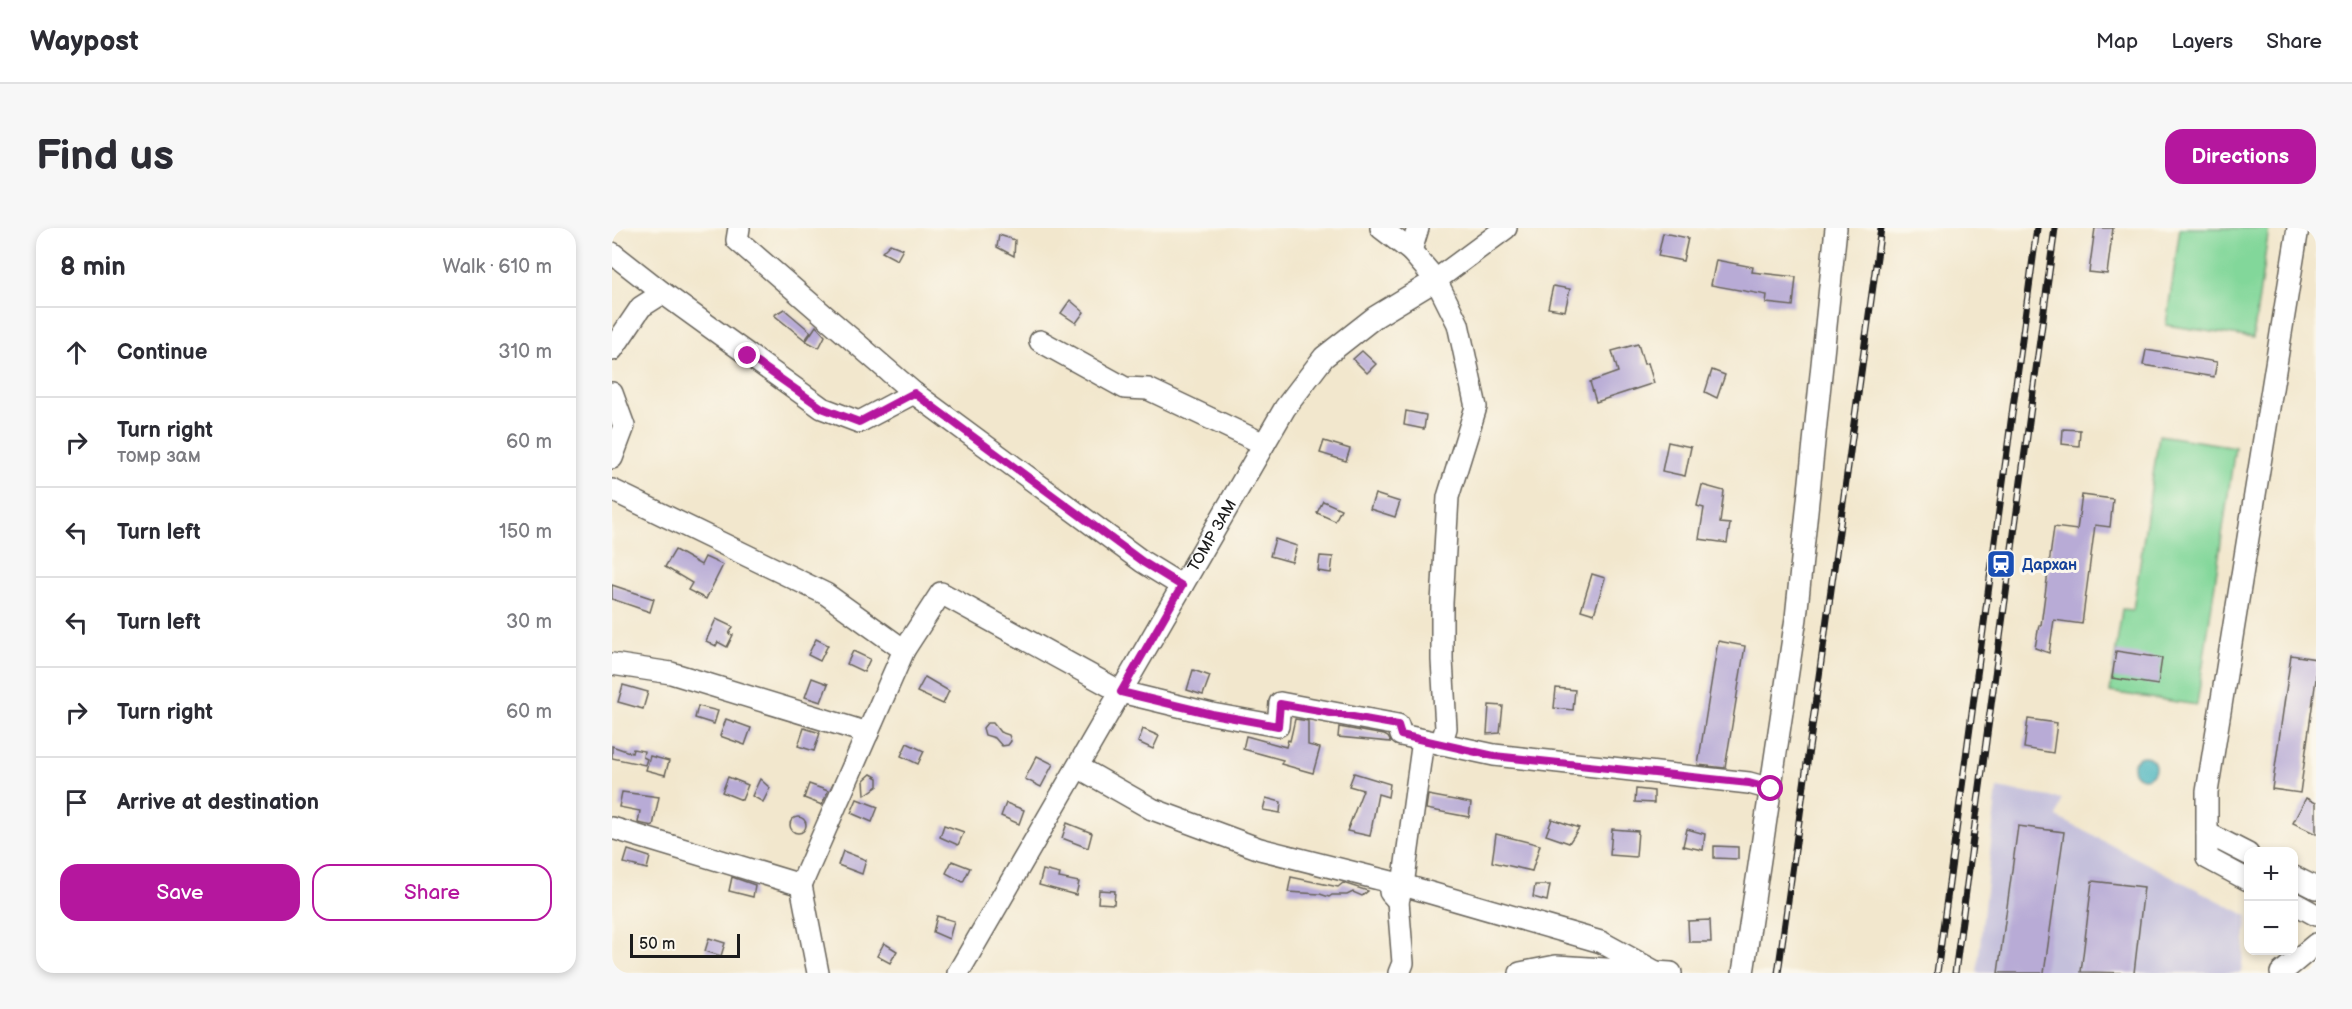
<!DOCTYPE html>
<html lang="en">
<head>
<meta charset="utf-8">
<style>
	body { margin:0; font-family:"Balsamiq Sans",sans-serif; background:#f7f7f7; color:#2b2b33 }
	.controls { position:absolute; right:18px; bottom:18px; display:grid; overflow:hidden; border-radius:12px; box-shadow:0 3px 9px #0003 }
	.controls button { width:54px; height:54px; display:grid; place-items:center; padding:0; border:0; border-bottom:2px solid #e1e1e2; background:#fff; color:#2b2b33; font:30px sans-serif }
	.scale { position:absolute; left:18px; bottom:15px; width:110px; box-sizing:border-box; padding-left:6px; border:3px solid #1c1c1c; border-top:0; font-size:16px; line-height:21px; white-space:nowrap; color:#1c1c1c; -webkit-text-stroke:4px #fbf7ec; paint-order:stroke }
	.stop { position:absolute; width:18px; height:18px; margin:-14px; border:4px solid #b5179e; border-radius:50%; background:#fff }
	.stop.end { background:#b5179e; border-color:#fff; box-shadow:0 2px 6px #0008 }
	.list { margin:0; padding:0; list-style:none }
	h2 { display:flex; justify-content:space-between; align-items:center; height:78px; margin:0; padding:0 24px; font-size:26px }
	h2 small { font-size:20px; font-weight:400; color:#7c7c81 }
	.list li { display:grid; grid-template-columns:39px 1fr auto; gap:18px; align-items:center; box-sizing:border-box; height:90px; padding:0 24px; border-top:2px solid #e1e1e2 }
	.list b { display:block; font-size:22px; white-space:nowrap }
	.list p { margin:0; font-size:20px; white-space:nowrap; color:#7c7c81 }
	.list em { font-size:20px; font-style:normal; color:#7c7c81 }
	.actions { display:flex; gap:12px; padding:18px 24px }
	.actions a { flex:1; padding:14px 0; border:2px solid #b5179e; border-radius:18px; text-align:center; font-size:21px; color:#b5179e }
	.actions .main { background:#b5179e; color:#fff }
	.icon { flex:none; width:33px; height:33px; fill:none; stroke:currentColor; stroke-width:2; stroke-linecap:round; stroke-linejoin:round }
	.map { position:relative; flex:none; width:1704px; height:745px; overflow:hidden; border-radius:18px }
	header { display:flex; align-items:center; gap:36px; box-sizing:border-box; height:84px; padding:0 30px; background:#fff; border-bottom:2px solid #e1e1e2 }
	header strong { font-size:28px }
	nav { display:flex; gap:33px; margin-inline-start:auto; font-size:21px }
	.intro { display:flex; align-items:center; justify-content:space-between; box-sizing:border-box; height:144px; padding:0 36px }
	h1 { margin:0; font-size:42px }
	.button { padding:15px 27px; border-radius:18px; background:#b5179e; color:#fff; font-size:21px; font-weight:700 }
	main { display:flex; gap:36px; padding:0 36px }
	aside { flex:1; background:#fff; border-radius:18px; box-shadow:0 3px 9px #0003 }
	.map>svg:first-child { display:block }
</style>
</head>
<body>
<header>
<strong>Waypost</strong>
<nav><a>Map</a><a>Layers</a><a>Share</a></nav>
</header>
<div class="intro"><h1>Find us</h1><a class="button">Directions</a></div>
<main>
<aside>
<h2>8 min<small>Walk · 610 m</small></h2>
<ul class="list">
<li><svg class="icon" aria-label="ahead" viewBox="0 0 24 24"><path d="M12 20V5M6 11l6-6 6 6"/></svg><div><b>Continue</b></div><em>310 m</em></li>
<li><svg class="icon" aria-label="right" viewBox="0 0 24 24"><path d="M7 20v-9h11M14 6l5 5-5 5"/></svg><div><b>Turn right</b><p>томр зам</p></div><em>60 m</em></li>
<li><svg class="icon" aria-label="left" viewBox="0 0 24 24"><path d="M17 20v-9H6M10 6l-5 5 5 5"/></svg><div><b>Turn left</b></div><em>150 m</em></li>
<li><svg class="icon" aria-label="left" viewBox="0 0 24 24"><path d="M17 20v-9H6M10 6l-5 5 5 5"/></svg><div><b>Turn left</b></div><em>30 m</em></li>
<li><svg class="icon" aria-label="right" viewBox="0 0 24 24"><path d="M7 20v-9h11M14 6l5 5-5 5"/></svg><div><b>Turn right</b></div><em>60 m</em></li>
<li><svg class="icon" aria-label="arrive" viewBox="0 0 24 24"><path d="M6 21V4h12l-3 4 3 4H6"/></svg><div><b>Arrive at destination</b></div></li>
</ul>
<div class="actions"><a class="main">Save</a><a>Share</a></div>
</aside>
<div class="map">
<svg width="1704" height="745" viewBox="0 0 1704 745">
	<rect width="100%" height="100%" fill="#fbf7ec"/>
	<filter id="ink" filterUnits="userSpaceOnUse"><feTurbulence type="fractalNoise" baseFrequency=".0167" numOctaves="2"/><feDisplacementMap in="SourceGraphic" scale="12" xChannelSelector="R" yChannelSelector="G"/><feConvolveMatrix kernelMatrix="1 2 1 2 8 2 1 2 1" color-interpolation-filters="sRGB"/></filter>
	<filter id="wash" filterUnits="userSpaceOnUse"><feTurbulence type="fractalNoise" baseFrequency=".008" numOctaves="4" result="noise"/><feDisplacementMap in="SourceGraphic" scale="24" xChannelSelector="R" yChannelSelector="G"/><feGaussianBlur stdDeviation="1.35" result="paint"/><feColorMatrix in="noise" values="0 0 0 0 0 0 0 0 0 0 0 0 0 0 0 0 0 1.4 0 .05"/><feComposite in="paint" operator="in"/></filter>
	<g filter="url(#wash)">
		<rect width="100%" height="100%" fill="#f2e7cd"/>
		<path fill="#c4c0db" d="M 1385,560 L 1450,571 L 1445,589 L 1636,688 L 1629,745 L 1365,745 Z"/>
		<g fill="#82d79a" stroke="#4f7a5b" stroke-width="1.5">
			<path d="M 1568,0 L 1657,0 L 1641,110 L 1554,97 Z"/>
			<path d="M 1547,207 L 1623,219 L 1585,477 L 1498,464 L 1510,381 L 1521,382 Z"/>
		</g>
		<circle fill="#41b1bb" stroke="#2e666c" stroke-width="1.5" cx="1532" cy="539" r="11"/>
		<g id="blocks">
			<g fill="#b8abd6">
				<path d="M 1483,0 L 1501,0 L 1495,46 L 1477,44 Z"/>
				<path d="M 1051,5 L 1076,10 L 1071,33 L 1046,28 Z"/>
				<path d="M 387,7 L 403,12 L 402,28 L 385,19 Z"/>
				<path d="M 278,16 L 291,21 L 285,32 L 270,24 Z"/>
				<path d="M 1104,32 L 1141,39 L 1140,44 L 1184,49 L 1181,78 L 1154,75 L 1155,67 L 1099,57 Z"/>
				<path d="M 941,58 L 958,61 L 953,83 L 936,80 Z"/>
				<path d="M 458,72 L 472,84 L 464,95 L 449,85 Z"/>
				<path d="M 172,81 L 199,104 L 193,112 L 162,87 Z"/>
				<path d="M 204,98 L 213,108 L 207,120 L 194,113 Z"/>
				<path d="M 1026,116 L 1032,136 L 1036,135 L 1042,155 L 984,174 L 978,154 L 1006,144 L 1000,123 Z"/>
				<path d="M 1534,122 L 1605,134 L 1602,149 L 1531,137 Z"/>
				<path d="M 750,123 L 764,136 L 755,145 L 741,131 Z"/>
				<path d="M 1100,142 L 1113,147 L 1105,170 L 1093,164 Z"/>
				<path d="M 794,183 L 814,187 L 812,201 L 792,197 Z"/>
				<path d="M 1451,201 L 1468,202 L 1467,218 L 1450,216 Z"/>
				<path d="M 712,213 L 738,221 L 734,233 L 708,225 Z"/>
				<path d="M 1056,214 L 1079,219 L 1073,248 L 1050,243 Z"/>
				<path d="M 1090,257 L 1112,263 L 1108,295 L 1118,296 L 1115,315 L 1087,311 L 1092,280 L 1085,278 Z"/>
				<path d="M 763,266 L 788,274 L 783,289 L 758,281 Z"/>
				<path d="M 1470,267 L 1501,271 L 1498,299 L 1483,297 L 1470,396 L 1442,392 L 1437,425 L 1423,420 L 1427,397 L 1429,397 L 1442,299 L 1465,302 Z"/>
				<path d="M 711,273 L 729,281 L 723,293 L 705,285 Z"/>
				<path d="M 663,311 L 685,318 L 680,334 L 658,328 Z"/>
				<path d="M 63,322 L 89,337 L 93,329 L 111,337 L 94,371 L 76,362 L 80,355 L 53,339 Z"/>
				<path d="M 708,328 L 721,329 L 719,345 L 706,343 Z"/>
				<path d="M 980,346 L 993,350 L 982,386 L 969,382 Z"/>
				<path d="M 0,357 L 42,371 L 38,384 L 0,371 Z"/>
				<path d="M 104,391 L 121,399 L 117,406 L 121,407 L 115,419 L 106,414 L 104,418 L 94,413 Z"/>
				<path d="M 204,411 L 216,417 L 208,433 L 196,427 Z"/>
				<path d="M 1106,413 L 1133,418 L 1113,540 L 1086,537 Z"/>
				<path d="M 241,423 L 258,431 L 252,444 L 235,436 Z"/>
				<path d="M 1504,423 L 1550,430 L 1546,457 L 1500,450 Z"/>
				<path d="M 1679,427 L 1704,431 L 1704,451 L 1688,565 L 1660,561 Z"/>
				<path d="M 581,442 L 598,448 L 591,467 L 575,462 Z"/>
				<path d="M 313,449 L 337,463 L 331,476 L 305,464 Z"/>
				<path d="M 200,450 L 216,456 L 209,474 L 193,469 Z"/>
				<path d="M 11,457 L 36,464 L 31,481 L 6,474 Z"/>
				<path d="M 944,460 L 963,462 L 961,482 L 942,480 Z"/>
				<path d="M 877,477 L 891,478 L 888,505 L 875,506 Z"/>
				<path d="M 86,478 L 106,483 L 102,496 L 83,490 Z"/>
				<path d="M 114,491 L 139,500 L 133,517 L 108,508 Z"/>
				<path d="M 683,491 L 696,493 L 696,517 L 708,520 L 701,545 L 669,536 L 671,532 L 631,521 L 634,508 L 674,519 L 676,512 L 678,513 Z"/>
				<path d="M 1416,491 L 1445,495 L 1441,525 L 1412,520 Z"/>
				<path d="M 375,495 L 381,495 L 388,504 L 397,507 L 399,513 L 396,517 L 390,518 L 383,510 L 373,507 L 371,500 Z"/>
				<path d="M 727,499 L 772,507 L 776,509 L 779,514 L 726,509 Z"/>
				<path d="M 192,500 L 208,505 L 202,523 L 186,518 Z"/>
				<path d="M 531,501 L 547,508 L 541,521 L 526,514 Z"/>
				<path d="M 295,515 L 312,523 L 306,536 L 289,528 Z"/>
				<path d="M 0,518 L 20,525 L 21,521 L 32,523 L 31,529 L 35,531 L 33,537 L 0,530 Z"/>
				<path d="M 38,528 L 57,533 L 53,547 L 34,542 Z"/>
				<path d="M 425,528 L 441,536 L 429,559 L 413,551 Z"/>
				<path d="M 742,545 L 778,556 L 776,569 L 766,566 L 758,608 L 735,603 L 751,562 L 737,558 Z"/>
				<path d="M 259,546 L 266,550 L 266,558 L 253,567 L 252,552 Z"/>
				<path d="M 116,549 L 136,557 L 130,572 L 110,564 Z"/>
				<path d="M 148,551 L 158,560 L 151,574 L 140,568 Z"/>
				<path d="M 197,556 L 216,563 L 210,577 L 192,570 Z"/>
				<path d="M 1024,561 L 1042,563 L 1042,575 L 1023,574 Z"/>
				<path d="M 10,564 L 47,569 L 41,598 L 26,595 L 28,583 L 7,579 Z"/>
				<path d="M 816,567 L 859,575 L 857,589 L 814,581 Z"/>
				<path d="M 654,570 L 669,574 L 668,585 L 651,582 Z"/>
				<path d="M 1694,570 L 1704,575 L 1704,606 L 1681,595 Z"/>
				<path d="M 245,571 L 266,579 L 260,594 L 239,585 Z"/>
				<path d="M 394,575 L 412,582 L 407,596 L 389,588 Z"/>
				<circle cx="186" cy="597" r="8"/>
				<path d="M 940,591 L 967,600 L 957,615 L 934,607 Z"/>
				<path d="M 455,595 L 480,605 L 476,620 L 450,610 Z"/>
				<path d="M 332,597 L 352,604 L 346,617 L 328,609 Z"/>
				<path d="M 1406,598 L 1452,604 L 1432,745 L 1386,745 Z"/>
				<path d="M 1000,601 L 1026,603 L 1024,629 L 998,627 Z"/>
				<path d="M 1075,601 L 1093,606 L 1091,622 L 1071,618 Z"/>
				<path d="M 884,606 L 928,617 L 920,643 L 880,634 Z"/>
				<path d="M 1102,618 L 1126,619 L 1126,631 L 1102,630 Z"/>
				<path d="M 16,622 L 38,629 L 35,641 L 12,635 Z"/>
				<path d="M 231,623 L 254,632 L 250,646 L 226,637 Z"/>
				<path d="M 340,633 L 358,640 L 351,654 L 334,645 Z"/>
				<path d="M 431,642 L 448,646 L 447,650 L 467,654 L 464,667 L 427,657 Z"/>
				<path d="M 120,649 L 143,657 L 141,669 L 117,663 Z"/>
				<path d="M 679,649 L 726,659 L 731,655 L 756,663 L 750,668 L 741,664 L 735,667 L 720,667 L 717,669 L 708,666 L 676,664 Z"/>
				<path d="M 1480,653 L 1532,659 L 1522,745 L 1469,744 Z"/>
				<path d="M 923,657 L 938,657 L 935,673 L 921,669 Z"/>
				<path d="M 487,662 L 503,663 L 502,676 L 486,675 Z"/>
				<path d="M 325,688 L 342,693 L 337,711 L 321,704 Z"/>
				<path d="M 1098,692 L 1099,714 L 1077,714 L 1076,693 Z"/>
				<path d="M 97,710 L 113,715 L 109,728 L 93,723 Z"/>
				<path d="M 272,715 L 285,723 L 278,735 L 265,728 Z"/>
			</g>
		</g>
	</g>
	<g filter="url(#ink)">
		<use href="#blocks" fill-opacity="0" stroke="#67635a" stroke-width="1.5"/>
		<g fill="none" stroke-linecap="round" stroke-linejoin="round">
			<g stroke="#67635a" stroke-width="24">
				<g id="minor">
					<path d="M 127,0 L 125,12 L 302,165 L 531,334 L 570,358"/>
					<path d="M 769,0 L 799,23 L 824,52 L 846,96 L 864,179 L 836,269 L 830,375 L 830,432 L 834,500 L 829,516"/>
					<path d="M 799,23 L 806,0"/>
					<path d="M 0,25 L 51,65"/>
					<path d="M 428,113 L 513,160 L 536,161 L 652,216"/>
					<path d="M 0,122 L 29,79 L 51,65 L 210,180 L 247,194 L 302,165"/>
					<path d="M 0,165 L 12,198 L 0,230"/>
					<path d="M 0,262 L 214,366 L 292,422"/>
					<path d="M 0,436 L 59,445 L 256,505"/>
					<path d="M 466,539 L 540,581 L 648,621 L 791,657 L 989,714 L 1042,743"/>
					<path d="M 0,600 L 189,657 L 206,745"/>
					<path d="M 1595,605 L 1636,626"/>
					<path d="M 1682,649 L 1704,660"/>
					<path d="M 1636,652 L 1595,630 L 1595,564 L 1686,0"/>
					<path d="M 189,657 L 292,422 L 329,365 L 509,464 L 600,486 L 666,498 L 668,475 L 786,497 L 789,507 L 882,527 L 1137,555 L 1159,561"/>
					<path d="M 778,664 L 786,673 L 791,735 L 787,745"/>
					<path d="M 786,673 L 791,657 L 811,512"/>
					<path d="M 1682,675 L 1704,687"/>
					<path id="s1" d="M 346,745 L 673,180 L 712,129 L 763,89 L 824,52 L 894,0"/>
					<path d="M 908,745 L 944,738 L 1059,745"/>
					<path d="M 1131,745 L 1184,390 L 1224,0"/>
					<path d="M 1669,745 L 1704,716"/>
				</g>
			</g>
			<use href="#minor" stroke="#fff" stroke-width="21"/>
			<g stroke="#1c1c1c" stroke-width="7">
				<g id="rail">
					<path d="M 1166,745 L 1269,0"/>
					<path d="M 1325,745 L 1425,0"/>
					<path d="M 1343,745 L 1443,0"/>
				</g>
			</g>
			<use href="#rail" stroke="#fbf7ec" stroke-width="4.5" stroke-dasharray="14" stroke-linecap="butt"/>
		</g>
	</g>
	<g fill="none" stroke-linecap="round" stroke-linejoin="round" filter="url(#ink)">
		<path stroke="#b5179e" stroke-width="8" d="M 136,128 L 210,180 L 247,194 L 302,165 L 531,334 L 570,358 L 509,464 L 600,486 L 666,498 L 668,476 L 786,497 L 789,507 L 882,528 L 1137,555 L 1159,561"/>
	</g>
	<defs>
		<g id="station-square" transform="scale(1.5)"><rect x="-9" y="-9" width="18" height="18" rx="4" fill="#1a4fb4" stroke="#fbf7ec"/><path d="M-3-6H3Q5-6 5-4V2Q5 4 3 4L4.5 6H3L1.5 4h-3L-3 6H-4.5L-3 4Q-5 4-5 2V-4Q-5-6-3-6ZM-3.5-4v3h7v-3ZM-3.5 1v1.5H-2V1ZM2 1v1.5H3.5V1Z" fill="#fff"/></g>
	</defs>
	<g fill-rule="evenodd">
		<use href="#station-square" x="1389" y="336"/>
	</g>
	<g text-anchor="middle" stroke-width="6" stroke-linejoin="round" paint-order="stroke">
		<g font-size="16" fill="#1c1c1c" stroke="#fbf7ec">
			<text dy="6" stroke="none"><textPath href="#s1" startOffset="506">ТОМР ЗАМ</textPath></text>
		</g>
		<g font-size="16" font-weight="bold" fill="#164399" stroke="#fbf7ec" text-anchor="start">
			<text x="1410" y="342">Дархан</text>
		</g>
	</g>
</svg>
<div class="controls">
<button>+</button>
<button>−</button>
</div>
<div class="scale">50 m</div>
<div class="stop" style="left:1159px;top:561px"></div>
<div class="stop end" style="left:136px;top:128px"></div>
</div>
</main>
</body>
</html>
